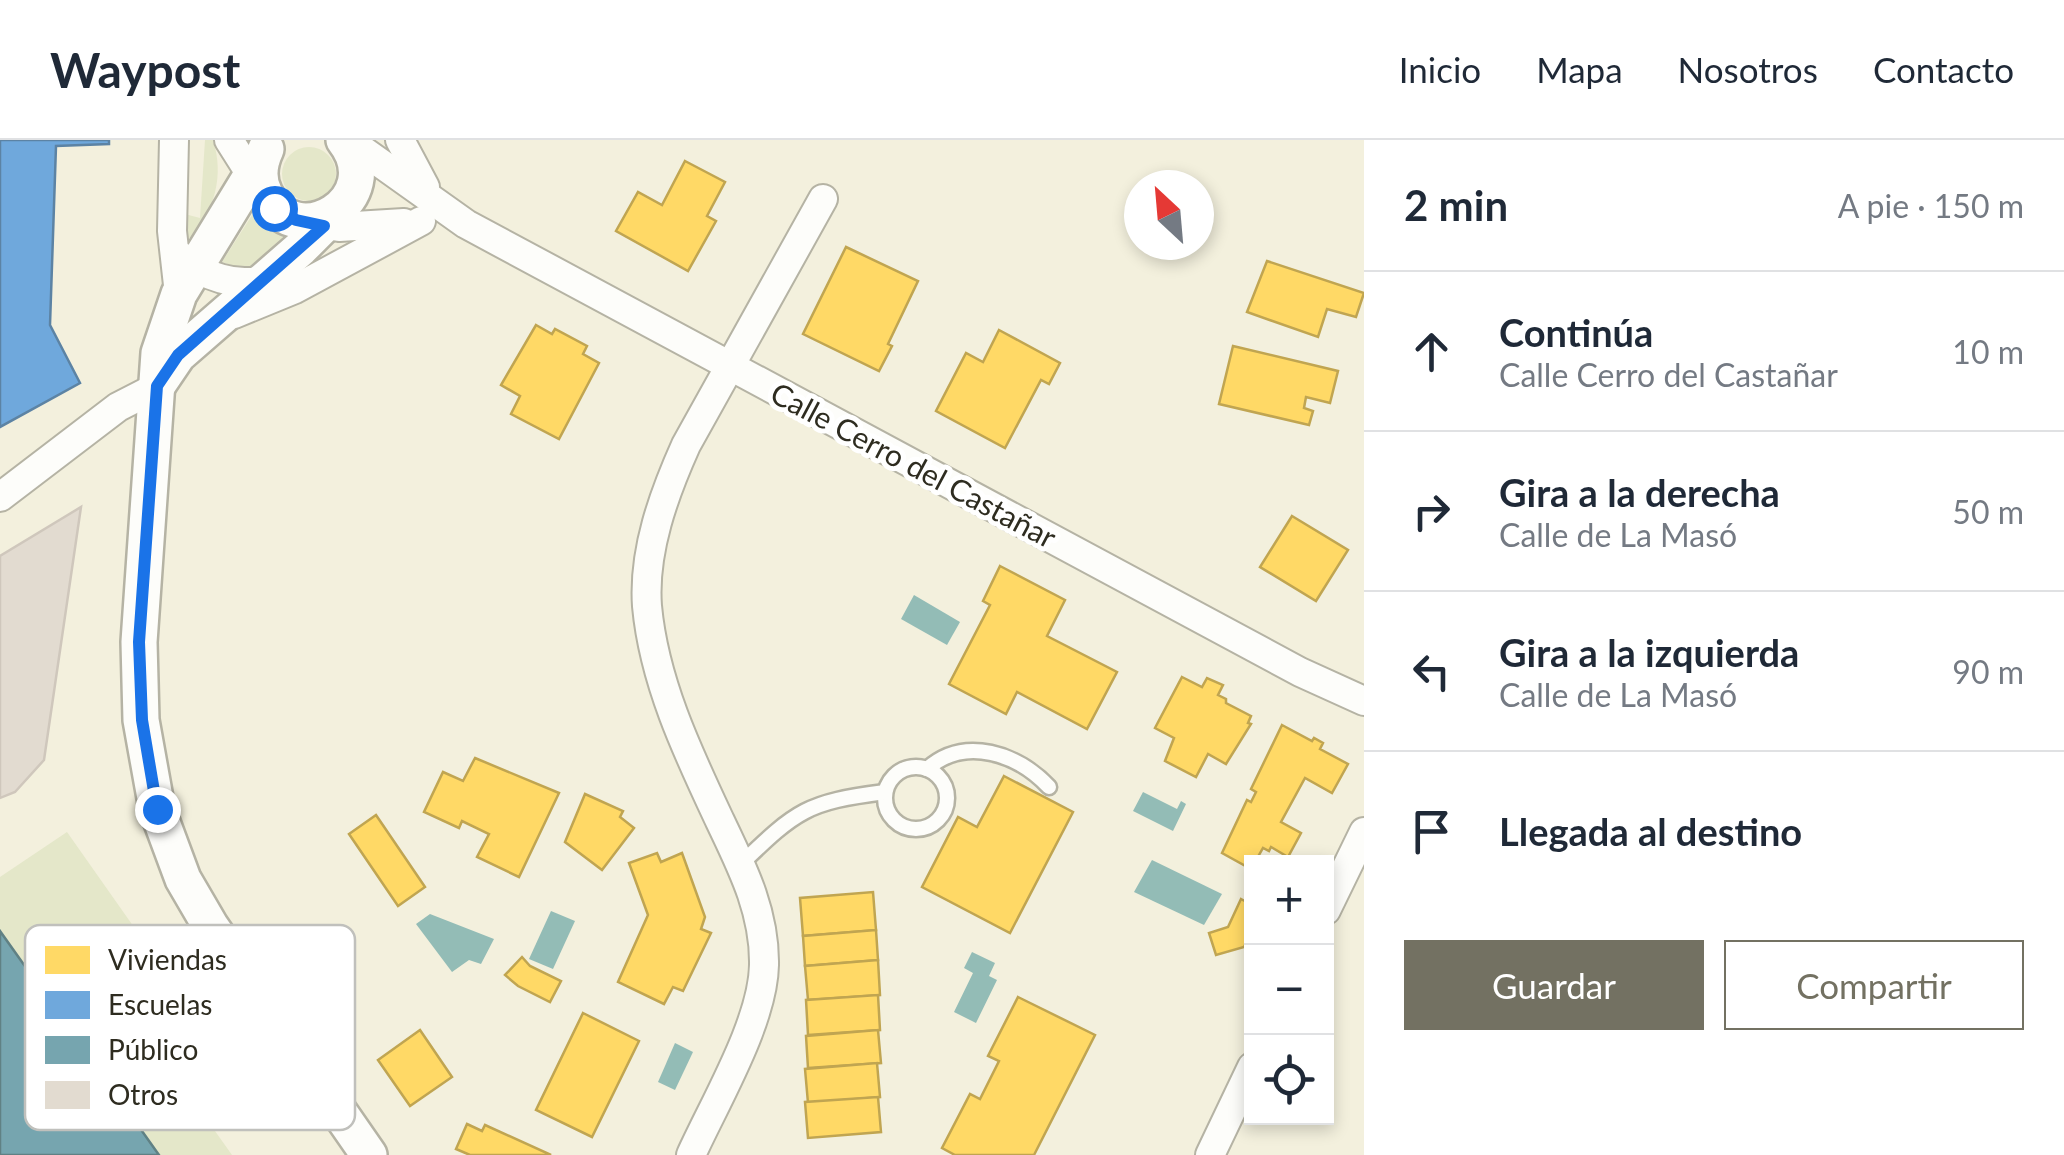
<!DOCTYPE html>
<html lang="es">
<head>
<meta charset="utf-8">
<style>
	body { margin:0; font-family:Lato,sans-serif; background:#f6f6f7; color:#1f2937 }
	.controls { position:absolute; right:30px; bottom:30px; display:grid; overflow:hidden; border-radius:0px; box-shadow:0 5px 15px #0003 }
	.controls button { width:90px; height:90px; display:grid; place-items:center; padding:0; border:0; border-bottom:2px solid #e0e1e3; background:#fff; color:#1f2937; font:50px sans-serif }
	.compass { position:absolute; left:1124px; top:30px; width:90px; height:90px; border-radius:50%; background:#fff; box-shadow:0 5px 15px #0003; rotate:334deg }
	.stop { position:absolute; width:30px; height:30px; margin:-22px; border:8px solid #1a73e8; border-radius:50%; background:#fff }
	.stop.end { background:#1a73e8; border-color:#fff; box-shadow:0 2px 10px #0008 }
	.list { margin:0; padding:0; list-style:none }
	h2 { display:flex; justify-content:space-between; align-items:center; height:130px; margin:0; padding:0 40px; font-size:42px }
	h2 small { font-size:32px; font-weight:400; color:#747a83 }
	.list li { display:grid; grid-template-columns:65px 1fr auto; gap:30px; align-items:center; box-sizing:border-box; height:160px; padding:0 40px; border-top:2px solid #e0e1e3 }
	.list b { display:block; font-size:38px; white-space:nowrap }
	.list p { margin:0; font-size:32px; white-space:nowrap; color:#747a83 }
	.list em { font-size:32px; font-style:normal; color:#747a83 }
	.actions { display:flex; gap:20px; padding:30px 40px }
	.actions a { flex:1; padding:22px 0; border:2px solid #737162; border-radius:0px; text-align:center; font-size:35px; color:#737162 }
	.actions .main { background:#737162; color:#fff }
	.icon { flex:none; width:55px; height:55px; fill:none; stroke:currentColor; stroke-width:2; stroke-linecap:round; stroke-linejoin:round }
	.map { position:relative; flex:none; width:1364px; height:1015px; overflow:hidden }
	header { display:flex; align-items:center; gap:60px; box-sizing:border-box; height:140px; padding:0 50px; background:#fff; border-bottom:2px solid #e0e1e3 }
	header strong { font-size:48px }
	nav { display:flex; gap:55px; margin-inline-start:auto; font-size:35px }
	main { display:flex }
	aside { flex:1; background:#fff }
	.map>svg:first-child { display:block }
</style>
</head>
<body>
<header>
<strong>Waypost</strong>
<nav><a>Inicio</a><a>Mapa</a><a>Nosotros</a><a>Contacto</a></nav>
</header>
<main>
<div class="map">
<svg width="1364" height="1015" viewBox="0 0 1364 1015">
	<rect width="100%" height="100%" fill="#f3f0dd"/>
	<g fill="#e4e7c9">
		<path d="M 205,0 L 213,0 C 225,38 213,68 193,101 L 186,95 L 181,73 L 200,78 Z"/>
		<circle cx="309" cy="34" r="27"/>
		<path d="M 254,72 L 265,87 L 285,97 L 251,128 L 240,128 L 222,122 Z"/>
		<path d="M 67,692 L 181,854 L 141,887 L 232,1015 L 0,1015 L 0,737 Z"/>
	</g>
	<g fill="#93bcb6">
		<path d="M 914,455 L 960,482 L 947,505 L 901,479 Z"/>
		<path d="M 1143,652 L 1177,669 L 1181,661 L 1186,664 L 1173,691 L 1133,671 Z"/>
		<path d="M 1152,720 L 1222,754 L 1204,785 L 1134,752 Z"/>
		<path d="M 551,771 L 575,781 L 553,829 L 529,819 Z"/>
		<path d="M 430,774 L 494,799 L 481,824 L 469,820 L 452,832 L 416,784 Z"/>
		<path d="M 972,812 L 995,823 L 989,836 L 997,840 L 976,883 L 954,872 L 973,833 L 964,828 Z"/>
		<path d="M 675,903 L 693,912 L 675,950 L 658,942 Z"/>
	</g>
	<g fill="#ffd966" stroke="#c0a551" stroke-width="2.5">
		<path d="M 685,21 L 725,42 L 707,76 L 716,81 L 688,131 L 616,91 L 638,52 L 662,65 Z"/>
		<path d="M 846,107 L 918,141 L 888,204 L 892,206 L 879,231 L 803,194 Z"/>
		<path d="M 1267,121 L 1364,153 L 1356,177 L 1327,169 L 1318,197 L 1247,172 Z"/>
		<path d="M 536,185 L 552,194 L 555,189 L 587,206 L 583,214 L 599,223 L 559,299 L 511,274 L 520,256 L 501,245 Z"/>
		<path d="M 999,190 L 1060,223 L 1049,244 L 1041,240 L 1005,308 L 936,271 L 966,213 L 983,222 Z"/>
		<path d="M 1233,206 L 1338,231 L 1330,263 L 1306,257 L 1304,268 L 1313,271 L 1309,285 L 1219,264 Z"/>
		<path d="M 1292,376 L 1348,410 L 1316,461 L 1260,427 Z"/>
		<path d="M 1000,426 L 1065,460 L 1047,496 L 1117,532 L 1087,589 L 1017,552 L 1006,574 L 949,544 L 990,465 L 983,461 Z"/>
		<path d="M 1182,537 L 1202,547 L 1207,538 L 1223,545 L 1218,555 L 1226,559 L 1226,563 L 1251,576 L 1248,583 L 1251,584 L 1226,624 L 1208,614 L 1196,637 L 1165,621 L 1174,598 L 1155,588 Z"/>
		<path d="M 1282,585 L 1312,601 L 1314,598 L 1323,603 L 1320,609 L 1348,624 L 1332,653 L 1305,638 L 1281,682 L 1301,693 L 1288,717 L 1271,707 L 1269,711 L 1263,708 L 1255,722 L 1252,722 L 1251,729 L 1222,713 L 1247,660 L 1251,662 L 1256,652 L 1251,649 Z"/>
		<path d="M 475,618 L 559,653 L 519,737 L 477,717 L 489,694 L 462,681 L 459,688 L 424,672 L 443,632 L 463,641 Z"/>
		<path d="M 1004,636 L 1073,672 L 1010,793 L 922,747 L 958,677 L 977,687 Z"/>
		<path d="M 585,654 L 623,671 L 620,677 L 634,688 L 602,730 L 565,702 Z"/>
		<path d="M 376,675 L 425,747 L 398,766 L 349,694 Z"/>
		<path d="M 657,713 L 661,722 L 682,713 L 705,777 L 701,789 L 711,793 L 683,851 L 673,847 L 664,864 L 618,842 L 648,775 L 629,723 Z"/>
		<path d="M 873,752 L 876,790 L 803,796 L 800,758 Z"/>
		<path d="M 1241,759 L 1252,765 L 1252,791 L 1244,807 L 1216,815 L 1209,793 L 1228,787 Z"/>
		<path d="M 876,790 L 878,820 L 805,826 L 803,796 Z"/>
		<path d="M 522,817 L 530,826 L 561,841 L 550,862 L 518,846 L 505,835 Z"/>
		<path d="M 878,820 L 880,855 L 808,860 L 805,826 Z"/>
		<path d="M 878,855 L 880,890 L 808,895 L 806,860 Z"/>
		<path d="M 1018,857 L 1095,895 L 1034,1015 L 955,1015 L 942,1008 L 970,954 L 980,959 L 999,921 L 988,916 Z"/>
		<path d="M 583,873 L 639,901 L 592,997 L 536,970 Z"/>
		<path d="M 420,890 L 452,937 L 410,966 L 378,920 Z"/>
		<path d="M 878,890 L 881,923 L 808,928 L 806,896 Z"/>
		<path d="M 877,923 L 880,957 L 808,963 L 805,929 Z"/>
		<path d="M 878,957 L 881,992 L 808,998 L 805,962 Z"/>
		<path d="M 467,984 L 482,991 L 485,985 L 551,1015 L 470,1015 L 456,1009 Z"/>
	</g>
	<path fill="#6fa8dc" stroke="#5c83a4" stroke-width="2.5" d="M 0,0 L 109,0 L 109,4 L 56,6 L 50,185 L 80,243 L 0,287 Z"/>
	<path fill="#76a5af" stroke="#608184" stroke-width="2.5" d="M 0,791 L 159,1015 L 0,1015 Z"/>
	<path fill="#e2dbd0" stroke="#cfc7bc" stroke-width="2.5" d="M 81,367 L 44,620 L 15,652 L 0,658 L 0,416 Z"/>
	<g fill="none" stroke-linecap="round" stroke-linejoin="round">
		<g stroke="#b5b3a4" stroke-width="19">
			<g id="service">
				<circle cx="916" cy="658" r="31"/>
				<path d="M 927,629 C 965,595 1018,614 1049,647"/>
				<path d="M 741,724 C 797,670 807,662 885,652"/>
			</g>
		</g>
		<g stroke="#b5b3a4" stroke-width="32">
			<g id="minor">
				<path d="M 174,0 L 172,91 L 179,154"/>
				<path d="M 229,0 L 260,49"/>
				<path d="M 348,0 L 466,84 L 1300,532 L 1364,561"/>
				<path d="M 400,0 L 425,47"/>
				<path d="M 313,83 L 339,87 L 404,83"/>
				<path d="M 182,117 C 203,136 237,148 265,139"/>
				<path d="M 234,174 L 295,149 L 421,81"/>
				<path d="M 0,357 L 118,267 L 157,247"/>
				<path d="M 1326,770 L 1364,692"/>
				<path d="M 691,1015 C 715,962 763,882 764,825 C 765,772 742,727 720,681 C 688,613 654,542 647,466 C 643,411 664,354 686,305 L 823,59"/>
				<path d="M 1210,1015 L 1252,927"/>
			</g>
		</g>
		<g stroke="#b5b3a4" stroke-width="40">
			<g id="tertiary">
				<path d="M 266,9 C 259,24 257,39 265,54 C 296,116 390,59 344,0"/>
				<path d="M 262,18 L 179,154 L 159,213 L 139,502 L 141,580 L 157,669 L 183,739 L 211,787 L 369,1015"/>
				<path d="M 157,246 L 178,215 L 301,108 L 339,70"/>
			</g>
		</g>
		<use href="#service" stroke="#fdfdfa" stroke-width="14"/>
		<use href="#minor" stroke="#fdfdfa" stroke-width="28"/>
		<use href="#tertiary" stroke="#fdfdfa" stroke-width="35"/>
	</g>
	<g fill="none" stroke-linecap="round" stroke-linejoin="round">
		<path stroke="#1a73e8" stroke-width="12" d="M 157,669 L 142,580 L 139,502 L 157,246 L 178,215 L 324,86 L 296,80 L 274,68"/>
	</g>
	<g text-anchor="middle" stroke-width="10" stroke-linejoin="round" paint-order="stroke">
		<g font-size="30" fill="#2e2c20" stroke="#fff">
			<text transform="translate(913 326) rotate(28)" y="10">Calle Cerro del Castañar</text>
		</g>
	</g>
	<rect x="25" y="785" width="330" height="205" rx="15" fill="#fff" stroke="#c0c0bc" stroke-width="2.5"/>
	<rect x="45" y="806" width="45" height="28" fill="#ffd966"/>
	<rect x="45" y="851" width="45" height="28" fill="#6fa8dc"/>
	<rect x="45" y="896" width="45" height="28" fill="#76a5af"/>
	<rect x="45" y="941" width="45" height="28" fill="#e2dbd0"/>
	<g font-size="28" fill="#2e2c20">
		<text x="108" y="830">Viviendas</text>
		<text x="108" y="875">Escuelas</text>
		<text x="108" y="920">Público</text>
		<text x="108" y="965">Otros</text>
	</g>
</svg>
<div class="controls">
<button>+</button>
<button>−</button>
<button><svg class="icon" aria-label="locate" viewBox="0 0 24 24"><circle cx="12" cy="12" r="6"/><path d="M12 2v4M12 18v4M2 12h4M18 12h4"/></svg></button>
</div>
<svg class="compass" viewBox="-18 -18 36 36"><path d="M0-13l5 13h-10z" fill="#e53935"/><path d="M0 13l5-13h-10z" fill="#747a83"/></svg>
<div class="stop" style="left:274px;top:68px"></div>
<div class="stop end" style="left:157px;top:669px"></div>
</div>
<aside>
<h2>2 min<small>A pie · 150 m</small></h2>
<ul class="list">
<li><svg class="icon" aria-label="ahead" viewBox="0 0 24 24"><path d="M12 20V5M6 11l6-6 6 6"/></svg><div><b>Continúa</b><p>Calle Cerro del Castañar</p></div><em>10 m</em></li>
<li><svg class="icon" aria-label="right" viewBox="0 0 24 24"><path d="M7 20v-9h11M14 6l5 5-5 5"/></svg><div><b>Gira a la derecha</b><p>Calle de La Masó</p></div><em>50 m</em></li>
<li><svg class="icon" aria-label="left" viewBox="0 0 24 24"><path d="M17 20v-9H6M10 6l-5 5 5 5"/></svg><div><b>Gira a la izquierda</b><p>Calle de La Masó</p></div><em>90 m</em></li>
<li><svg class="icon" aria-label="arrive" viewBox="0 0 24 24"><path d="M6 21V4h12l-3 4 3 4H6"/></svg><div><b>Llegada al destino</b></div></li>
</ul>
<div class="actions"><a class="main">Guardar</a><a>Compartir</a></div>
</aside>
</main>
</body>
</html>
